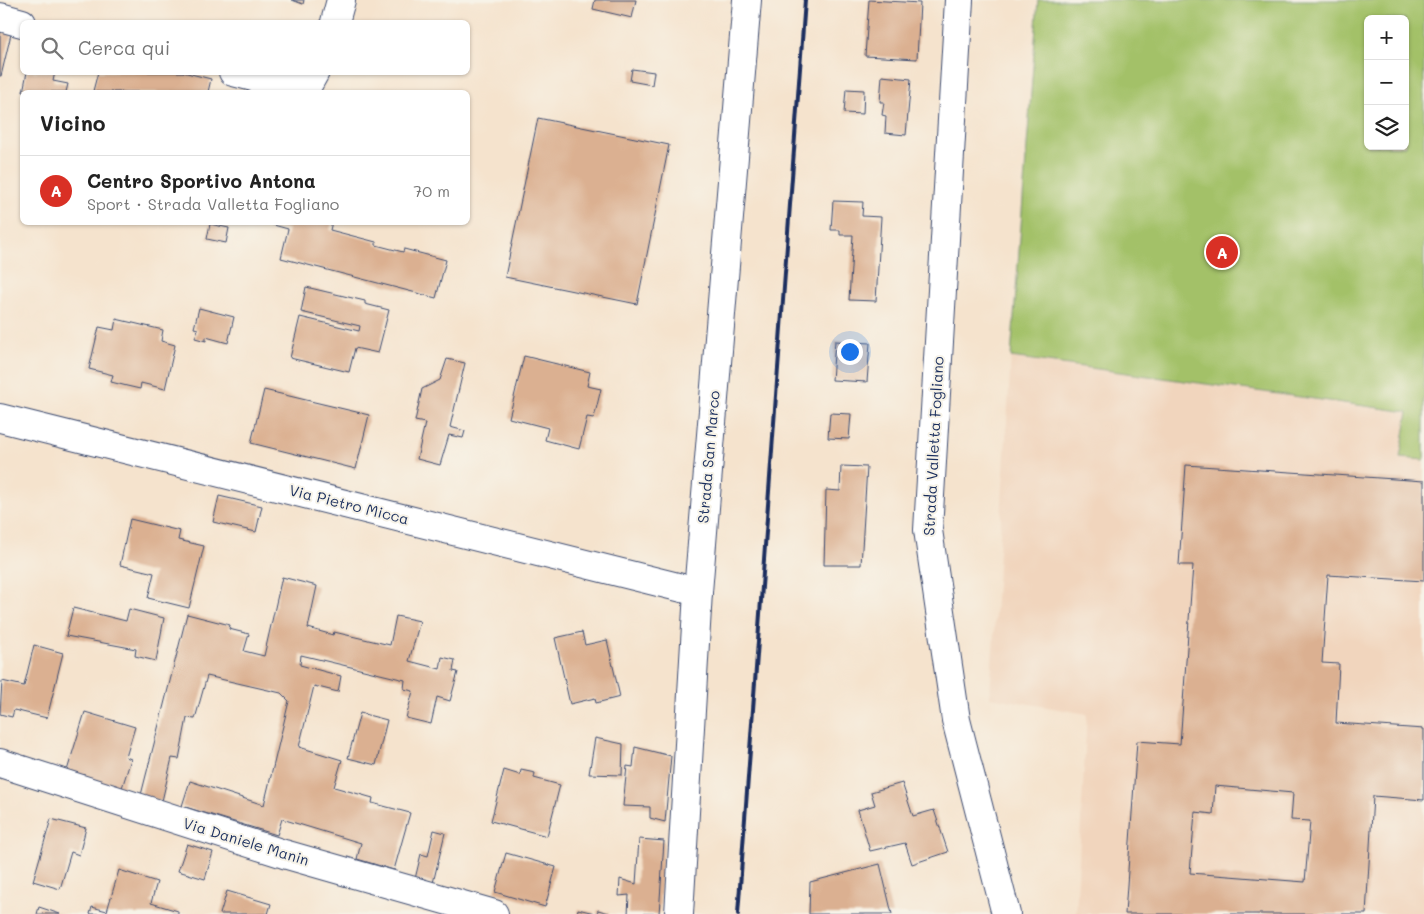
<!DOCTYPE html>
<html lang="it">
<head>
<meta charset="utf-8">
<style>
	body { margin:0; font-family:Mali,sans-serif; background:#f2f2f2; color:#222 }
	.controls { position:absolute; right:15px; top:15px; display:grid; overflow:hidden; border-radius:8px; box-shadow:0 1px 4px #0004 }
	.controls button { width:45px; height:45px; display:grid; place-items:center; padding:0; border:0; border-bottom:1px solid #e0e0e0; background:#fff; color:#222; font:25px sans-serif }
	.you { position:absolute; left:849px; top:351px; width:18px; height:18px; margin:-12px; border:4px solid #fff; border-radius:50%; background:#1a73e8; box-shadow:0 0 0 8px #1a73e833 }
	.badge { display:grid; place-items:center; width:32px; height:32px; border-radius:50%; background:#d93025; color:#fff; font-size:16px; font-weight:700 }
	.pin { position:absolute; translate:-50% -50%; border:2px solid #fff; box-shadow:0 1px 5px #0006 }
	.list { margin:0; padding:0; list-style:none }
	h2 { display:flex; justify-content:space-between; align-items:center; height:65px; margin:0; padding:0 20px; font-size:21px }
	h2 small { font-size:16px; font-weight:400; color:#767676 }
	.list li { display:grid; grid-template-columns:32px 1fr auto; gap:15px; align-items:center; box-sizing:border-box; height:70px; padding:0 20px; border-top:1px solid #e0e0e0 }
	.list b { display:block; font-size:19px; white-space:nowrap }
	.list p { margin:0; font-size:16px; white-space:nowrap; color:#767676 }
	.list em { font-size:16px; font-style:normal; color:#767676 }
	.icon { flex:none; width:28px; height:28px; fill:none; stroke:currentColor; stroke-width:2; stroke-linecap:round; stroke-linejoin:round }
	.map { position:relative; flex:none; width:1424px; height:914px; overflow:hidden }
	.search { position:absolute; background:#fff; box-shadow:0 1px 4px #0004; left:20px; top:20px; width:450px; height:55px; display:flex; align-items:center; gap:12px; box-sizing:border-box; padding:0 18px; border-radius:8px; color:#767676; font-size:19px }
	.panel { position:absolute; background:#fff; box-shadow:0 1px 4px #0004; left:20px; top:90px; width:450px; height:135px; border-radius:8px }
	.map>svg:first-child { display:block }
</style>
</head>
<body>
<div class="map">
<svg width="1424" height="914" viewBox="0 0 1424 914">
	<rect width="100%" height="100%" fill="#f7f3e8"/>
	<filter id="ink" filterUnits="userSpaceOnUse"><feTurbulence type="fractalNoise" baseFrequency=".02" numOctaves="2"/><feDisplacementMap in="SourceGraphic" scale="10" xChannelSelector="R" yChannelSelector="G"/><feConvolveMatrix kernelMatrix="1 2 1 2 8 2 1 2 1" color-interpolation-filters="sRGB"/></filter>
	<filter id="wash" filterUnits="userSpaceOnUse"><feTurbulence type="fractalNoise" baseFrequency=".0096" numOctaves="4" result="noise"/><feDisplacementMap in="SourceGraphic" scale="20" xChannelSelector="R" yChannelSelector="G"/><feGaussianBlur stdDeviation="1.12" result="paint"/><feColorMatrix in="noise" values="0 0 0 0 0 0 0 0 0 0 0 0 0 0 0 0 0 1.4 0 .05"/><feComposite in="paint" operator="in"/></filter>
	<g filter="url(#wash)">
		<rect width="100%" height="100%" fill="#f5e3cd"/>
		<path fill="#f1d5bd" d="M 1011,357 L 1408,413 L 1400,457 L 1424,460 L 1424,914 L 1076,914 L 1087,714 L 990,697 Z"/>
		<path fill="#a3c168" stroke="#5f7863" fill-rule="evenodd" d="M 1038,0 L 1424,0 L 1424,460 L 1400,458 L 1408,412 L 1011,357 ZM 1368,19 L 1405,19 L 1405,146 L 1368,146 Z"/>
		<g id="blocks">
			<g fill="#dbb091" fill-rule="evenodd">
				<path d="M 292,0 L 304,0 L 303,4 Z"/>
				<path d="M 595,0 L 636,0 L 632,18 L 593,9 Z"/>
				<path d="M 869,0 L 920,3 L 917,59 L 865,56 Z"/>
				<path d="M 0,31 L 11,34 L 1,76 L 0,76 Z"/>
				<path d="M 632,69 L 654,72 L 652,85 L 630,81 Z"/>
				<path d="M 27,72 L 55,72 L 53,81 L 68,84 L 66,92 L 23,92 Z"/>
				<path d="M 98,72 L 183,72 L 211,79 L 208,92 L 98,92 L 93,91 Z"/>
				<path d="M 882,76 L 911,79 L 906,135 L 885,133 L 886,116 L 882,115 L 884,102 L 880,102 Z"/>
				<path d="M 846,89 L 864,90 L 863,114 L 844,113 Z"/>
				<path d="M 538,118 L 669,145 L 637,304 L 505,277 Z"/>
				<path d="M 833,201 L 863,202 L 862,216 L 881,217 L 876,301 L 849,300 L 853,235 L 840,235 L 840,230 L 831,230 Z"/>
				<path d="M 263,222 L 332,222 L 330,230 L 376,242 L 376,245 L 403,252 L 404,249 L 446,260 L 436,298 L 281,258 L 288,229 Z"/>
				<path d="M 210,224 L 229,228 L 226,243 L 207,239 Z"/>
				<path d="M 306,287 L 365,301 L 365,304 L 389,310 L 378,353 L 355,348 L 349,372 L 290,358 L 300,317 L 359,331 L 360,326 L 301,312 Z"/>
				<path d="M 199,308 L 234,317 L 228,343 L 206,337 L 206,341 L 195,338 L 198,329 L 194,328 Z"/>
				<path d="M 116,319 L 163,330 L 161,341 L 175,345 L 165,389 L 141,383 L 140,389 L 127,386 L 111,382 L 113,375 L 89,369 L 99,327 L 114,330 Z"/>
				<path d="M 835,341 L 870,343 L 867,382 L 832,380 Z"/>
				<path d="M 524,356 L 590,372 L 587,386 L 601,389 L 594,418 L 587,417 L 579,449 L 545,440 L 548,428 L 509,418 Z"/>
				<path d="M 447,359 L 465,363 L 450,427 L 465,431 L 463,438 L 449,435 L 440,465 L 417,459 L 425,423 L 415,421 L 422,389 L 440,380 Z"/>
				<path d="M 264,390 L 369,415 L 356,469 L 251,443 Z"/>
				<path d="M 830,413 L 851,414 L 849,439 L 828,438 Z"/>
				<path d="M 1186,465 L 1424,481 L 1424,581 L 1328,575 L 1322,663 L 1339,664 L 1336,723 L 1424,729 L 1424,800 L 1373,796 L 1366,914 L 1125,914 L 1137,741 L 1180,744 L 1193,565 L 1179,565 ZM 1215,786 L 1293,793 L 1291,820 L 1310,821 L 1305,882 L 1190,873 L 1195,812 L 1213,814 Z"/>
				<path d="M 841,466 L 867,467 L 861,565 L 824,565 L 826,490 L 840,491 Z"/>
				<path d="M 219,496 L 262,506 L 256,532 L 213,522 Z"/>
				<path d="M 130,519 L 180,531 L 178,540 L 204,546 L 189,608 L 148,598 L 154,573 L 120,565 Z"/>
				<path d="M 282,577 L 317,586 L 308,628 L 333,635 L 334,632 L 390,645 L 396,616 L 420,621 L 409,661 L 440,669 L 442,657 L 455,660 L 453,671 L 458,672 L 450,701 L 437,697 L 431,724 L 406,718 L 413,691 L 404,689 L 405,680 L 301,655 L 300,665 L 341,676 L 338,692 L 314,686 L 299,747 L 342,760 L 334,787 L 373,798 L 372,803 L 410,813 L 394,870 L 357,859 L 361,843 L 282,819 L 277,835 L 182,806 L 190,781 L 264,805 L 289,701 L 281,693 L 207,676 L 195,719 L 187,718 L 179,759 L 172,758 L 162,801 L 141,795 L 187,614 L 230,625 L 229,629 L 249,634 L 244,651 L 264,656 Z"/>
				<path d="M 73,608 L 126,621 L 129,609 L 164,618 L 156,661 L 135,656 L 136,649 L 66,636 Z"/>
				<path d="M 582,632 L 585,645 L 607,640 L 620,697 L 596,703 L 595,698 L 570,704 L 555,638 Z"/>
				<path d="M 34,645 L 63,653 L 47,718 L 14,710 L 12,717 L 0,714 L 2,681 L 24,686 Z"/>
				<path d="M 85,712 L 135,727 L 126,757 L 131,759 L 121,791 L 66,774 Z"/>
				<path d="M 360,713 L 387,720 L 376,765 L 348,758 Z"/>
				<path d="M 595,738 L 623,744 L 622,775 L 589,774 Z"/>
				<path d="M 635,747 L 671,756 L 665,822 L 650,818 L 650,807 L 623,806 L 627,766 L 633,767 Z"/>
				<path d="M 504,770 L 520,775 L 521,770 L 535,773 L 534,778 L 560,785 L 547,836 L 491,821 Z"/>
				<path d="M 902,783 L 913,816 L 934,810 L 948,852 L 912,864 L 905,843 L 870,851 L 858,810 L 875,805 L 871,792 Z"/>
				<path d="M 51,819 L 86,828 L 79,855 L 71,852 L 60,889 L 33,881 Z"/>
				<path d="M 434,830 L 445,833 L 433,883 L 415,879 L 421,854 L 428,856 Z"/>
				<path d="M 639,839 L 664,841 L 659,914 L 628,914 L 629,895 L 619,896 L 620,879 L 636,884 Z"/>
				<path d="M 187,844 L 213,852 L 205,879 L 178,871 Z"/>
				<path d="M 506,853 L 556,867 L 545,907 L 495,892 Z"/>
				<path d="M 880,864 L 892,914 L 809,914 L 810,882 Z"/>
				<path d="M 119,870 L 157,882 L 151,903 L 178,911 L 178,914 L 90,914 L 92,907 L 107,911 Z"/>
				<path d="M 227,891 L 271,904 L 268,914 L 220,914 Z"/>
				<path d="M 39,907 L 60,914 L 37,914 Z"/>
				<path d="M 578,909 L 594,913 L 594,914 L 577,914 Z"/>
				<path d="M 598,910 L 609,913 L 609,914 L 597,914 Z"/>
			</g>
		</g>
	</g>
	<g filter="url(#ink)">
		<use href="#blocks" fill-opacity="0" stroke="#3c4a6f" stroke-width="1"/>
		<g fill="none" stroke-linecap="round" stroke-linejoin="round">
			<g stroke="#3c4a6f" stroke-width="30">
				<g id="minor">
					<path d="M 959,0 L 928,530 L 956,720 L 1006,914"/>
					<path d="M 0,17 L 22,23"/>
					<path d="M 335,22 L 341,0"/>
					<path d="M 233,72 L 305,90 L 315,72"/>
					<path d="M 0,418 L 698,592"/>
					<path d="M 0,763 L 284,854 L 494,914"/>
					<path d="M 679,914 L 698,592 L 747,0"/>
				</g>
			</g>
			<use href="#minor" stroke="#fff" stroke-width="28"/>
			<path stroke="#1b2f5e" stroke-width="4" d="M 738,914 L 805,0"/>
		</g>
	</g>
	<g text-anchor="middle" stroke-width="4" stroke-linejoin="round" paint-order="stroke">
		<g font-size="15" fill="#1b2f5e" stroke="#f7f3e8">
			<text transform="translate(934 446) rotate(-87)" y="5">Strada Valletta Fogliano</text>
			<text transform="translate(709 457) rotate(-85)" y="5">Strada San Marco</text>
			<text transform="translate(349 505) rotate(14)" y="5">Via Pietro Micca</text>
			<text transform="translate(246 842) rotate(17)" y="5">Via Daniele Manin</text>
		</g>
	</g>
</svg>
<div class="controls">
<button>+</button>
<button>−</button>
<button><svg class="icon" aria-label="layers" viewBox="0 0 24 24"><path d="M12 4l9 5-9 5-9-5zM3 14l9 5 9-5"/></svg></button>
</div>
<div class="you"></div>
<div class="pin badge" style="left:1222px;top:252px">A</div>
<div class="search"><svg class="icon" aria-label="search" viewBox="0 0 24 24"><circle cx="10" cy="10" r="6"/><path d="M15 15l6 6"/></svg>Cerca qui</div>
<section class="panel">
<h2>Vicino<small></small></h2>
<ul class="list">
<li><span class="badge">A</span><div><b>Centro Sportivo Antona</b><p>Sport · Strada Valletta Fogliano</p></div><em>70 m</em></li>
</ul>
</section>
</div>
</body>
</html>
